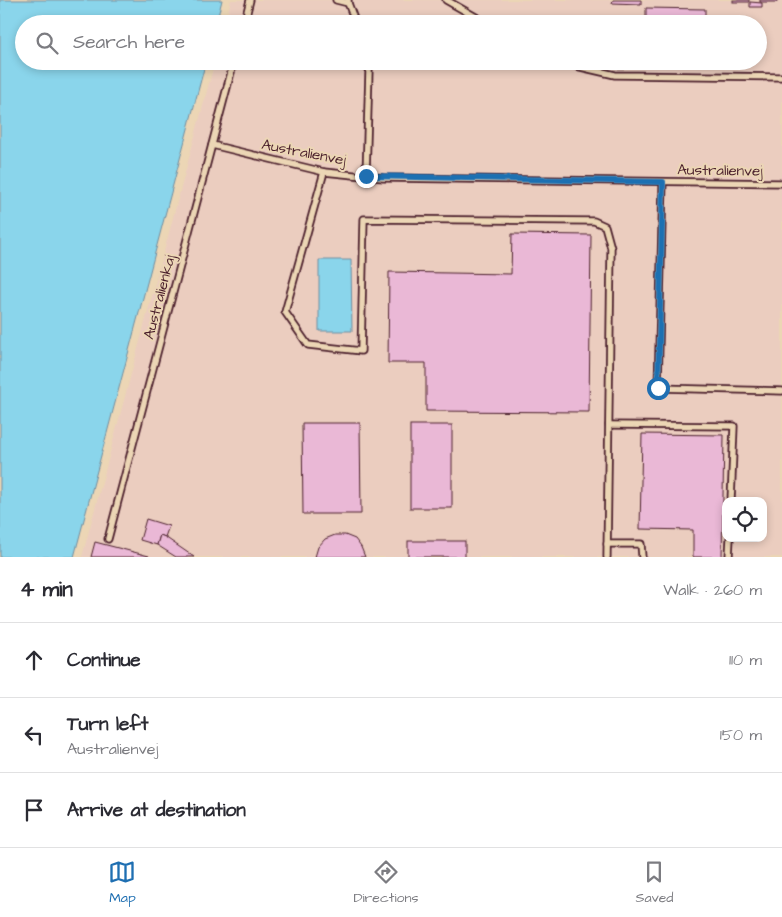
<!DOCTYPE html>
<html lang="en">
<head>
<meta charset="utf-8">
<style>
	body { margin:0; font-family:"Architects Daughter",sans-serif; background:#f7f7f7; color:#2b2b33 }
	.controls { position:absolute; right:15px; bottom:15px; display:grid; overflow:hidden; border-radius:10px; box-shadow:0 2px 8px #0003 }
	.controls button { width:45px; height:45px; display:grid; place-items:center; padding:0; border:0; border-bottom:1px solid #e1e1e2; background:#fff; color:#2b2b33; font:25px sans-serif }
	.stop { position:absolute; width:15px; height:15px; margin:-11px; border:4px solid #1f6fb2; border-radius:50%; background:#fff }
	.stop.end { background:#1f6fb2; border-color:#fff; box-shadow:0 1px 5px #0008 }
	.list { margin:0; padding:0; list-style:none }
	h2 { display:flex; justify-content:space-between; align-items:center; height:65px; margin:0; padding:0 20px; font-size:21px }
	h2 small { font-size:16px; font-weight:400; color:#7c7c81 }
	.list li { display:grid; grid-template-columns:32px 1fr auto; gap:15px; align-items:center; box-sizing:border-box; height:75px; padding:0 20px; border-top:1px solid #e1e1e2 }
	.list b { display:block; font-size:19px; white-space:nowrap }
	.list p { margin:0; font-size:16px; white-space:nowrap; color:#7c7c81 }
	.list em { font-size:16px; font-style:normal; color:#7c7c81 }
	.icon { flex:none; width:28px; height:28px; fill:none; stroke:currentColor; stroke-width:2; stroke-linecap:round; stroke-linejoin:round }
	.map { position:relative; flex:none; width:782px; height:557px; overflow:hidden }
	.search { position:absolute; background:#fff; box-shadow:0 2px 8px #0003; left:15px; right:15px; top:15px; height:55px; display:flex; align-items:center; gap:12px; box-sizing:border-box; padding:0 18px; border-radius:28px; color:#7c7c81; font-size:19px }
	.sheet { height:290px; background:#fff }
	nav { display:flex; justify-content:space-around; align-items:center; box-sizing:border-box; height:70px; border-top:1px solid #e1e1e2; background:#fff; font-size:14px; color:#7c7c81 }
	nav a { display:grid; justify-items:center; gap:2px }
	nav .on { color:#1f6fb2 }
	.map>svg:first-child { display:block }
</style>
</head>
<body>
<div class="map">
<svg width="782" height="557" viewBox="0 0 782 557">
	<rect width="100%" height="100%" fill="#ecd6b5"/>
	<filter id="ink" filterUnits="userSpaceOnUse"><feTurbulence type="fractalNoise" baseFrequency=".02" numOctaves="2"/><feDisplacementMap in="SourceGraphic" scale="10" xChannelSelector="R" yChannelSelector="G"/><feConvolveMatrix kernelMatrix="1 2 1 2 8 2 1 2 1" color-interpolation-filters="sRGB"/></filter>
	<g filter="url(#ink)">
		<path fill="#ebcdbf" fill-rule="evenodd" d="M 231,0 L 782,0 L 782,557 L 82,557 L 215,61 L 758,61 L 758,24 L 225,24 ZM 726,501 L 763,501 L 763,538 L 726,538 Z"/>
		<g fill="#8ad5eb" stroke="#708c9e">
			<path d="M 0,0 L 222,0 L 216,24 L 24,24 L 24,61 L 206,61 L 74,557 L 0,557 Z"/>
			<path d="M 319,260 L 351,260 L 352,331 L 319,331 Z"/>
		</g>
		<g fill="#eab8d6" stroke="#4a1f2b">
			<path d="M 613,0 L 641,0 L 641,4 L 612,3 Z"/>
			<rect x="733" y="0" width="16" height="2"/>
			<rect x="760" y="0" width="17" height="2"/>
			<path d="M 750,2 L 762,3 L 762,7 L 750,7 Z"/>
			<path d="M 646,8 L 705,9 L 705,24 L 646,24 Z"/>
			<path d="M 512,234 L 591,235 L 589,412 L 426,411 L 426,363 L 388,363 L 389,272 L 511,274 Z"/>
			<path d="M 302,423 L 360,423 L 361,514 L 303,514 Z"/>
			<rect x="410" y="425" width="42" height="83"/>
			<path d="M 642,434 L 724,435 L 722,557 L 693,557 L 693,530 L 640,529 Z"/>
			<path d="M 146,519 L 169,526 L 165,537 L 160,535 L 157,545 L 140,540 Z"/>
			<path d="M 160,535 L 165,537 L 194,557 L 176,557 L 157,545 Z"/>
			<path d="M 335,535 L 345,535 L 355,539 L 361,547 L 365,557 L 315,557 L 318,547 L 325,539 Z"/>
			<rect x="408" y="541" width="57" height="16"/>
			<path d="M 95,542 L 149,556 L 148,557 L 91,557 Z"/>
		</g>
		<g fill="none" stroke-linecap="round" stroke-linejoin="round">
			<g stroke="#4a1f2b" stroke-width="9">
				<g id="service">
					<path d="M 336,0 L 348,3 L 348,0"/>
					<path d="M 446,0 L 488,24"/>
					<path d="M 348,3 L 356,24"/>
					<path d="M 244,24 L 250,0"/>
					<path d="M 366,61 L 369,71 L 366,176"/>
					<path d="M 566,61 L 576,66 L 615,75 L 782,77"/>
					<path d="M 212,145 L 324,172 L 383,178 L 782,183"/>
					<path d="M 324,172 L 285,312 L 308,345 L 361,351 L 364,219 L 594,221 L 605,226 L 611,248 L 607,557"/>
					<path d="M 663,182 L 658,388 L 782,391"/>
					<path d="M 609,425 L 734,426 L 731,501"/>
					<path d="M 108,539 L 234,61"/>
					<path d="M 607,544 L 641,544 L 642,557"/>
					<path d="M 729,557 L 730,538"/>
				</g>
			</g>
			<use href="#service" stroke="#ecd6b5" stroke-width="5.5"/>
		</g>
	</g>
	<g fill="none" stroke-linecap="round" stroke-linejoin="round" filter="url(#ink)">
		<path stroke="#1f6fb2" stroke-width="6" d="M 366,176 L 663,182 L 658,388"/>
	</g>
	<g text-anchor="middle" stroke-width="4" stroke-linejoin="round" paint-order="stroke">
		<g font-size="15" fill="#4a1f2b" stroke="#ecd6b5">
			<text transform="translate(304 152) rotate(11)" y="5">Australienvej</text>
			<text transform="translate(720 170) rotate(1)" y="5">Australienvej</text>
			<text transform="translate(159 297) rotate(-75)" y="5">Australienkaj</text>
		</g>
	</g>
</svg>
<div class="controls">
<button><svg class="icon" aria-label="locate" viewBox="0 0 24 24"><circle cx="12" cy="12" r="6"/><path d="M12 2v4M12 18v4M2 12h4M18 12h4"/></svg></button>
</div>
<div class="stop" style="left:658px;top:388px"></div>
<div class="stop end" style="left:366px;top:176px"></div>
<div class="search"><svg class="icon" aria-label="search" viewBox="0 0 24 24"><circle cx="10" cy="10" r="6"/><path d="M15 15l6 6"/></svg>Search here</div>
</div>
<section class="sheet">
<h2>4 min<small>Walk · 260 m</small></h2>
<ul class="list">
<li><svg class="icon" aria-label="ahead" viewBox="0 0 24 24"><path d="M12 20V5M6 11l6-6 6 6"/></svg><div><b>Continue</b></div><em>110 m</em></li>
<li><svg class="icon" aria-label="left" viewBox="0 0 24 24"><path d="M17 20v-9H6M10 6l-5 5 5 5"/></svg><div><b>Turn left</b><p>Australienvej</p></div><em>150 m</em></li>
<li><svg class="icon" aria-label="arrive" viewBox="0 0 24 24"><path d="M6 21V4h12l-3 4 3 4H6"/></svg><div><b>Arrive at destination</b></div></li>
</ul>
</section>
<nav>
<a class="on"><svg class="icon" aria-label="map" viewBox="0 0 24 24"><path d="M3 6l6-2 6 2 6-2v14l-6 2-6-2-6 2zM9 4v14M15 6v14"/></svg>Map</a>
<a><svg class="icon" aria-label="directions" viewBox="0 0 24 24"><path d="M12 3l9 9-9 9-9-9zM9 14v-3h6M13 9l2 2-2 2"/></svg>Directions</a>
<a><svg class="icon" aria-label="saved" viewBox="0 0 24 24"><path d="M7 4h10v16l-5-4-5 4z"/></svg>Saved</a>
</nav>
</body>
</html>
